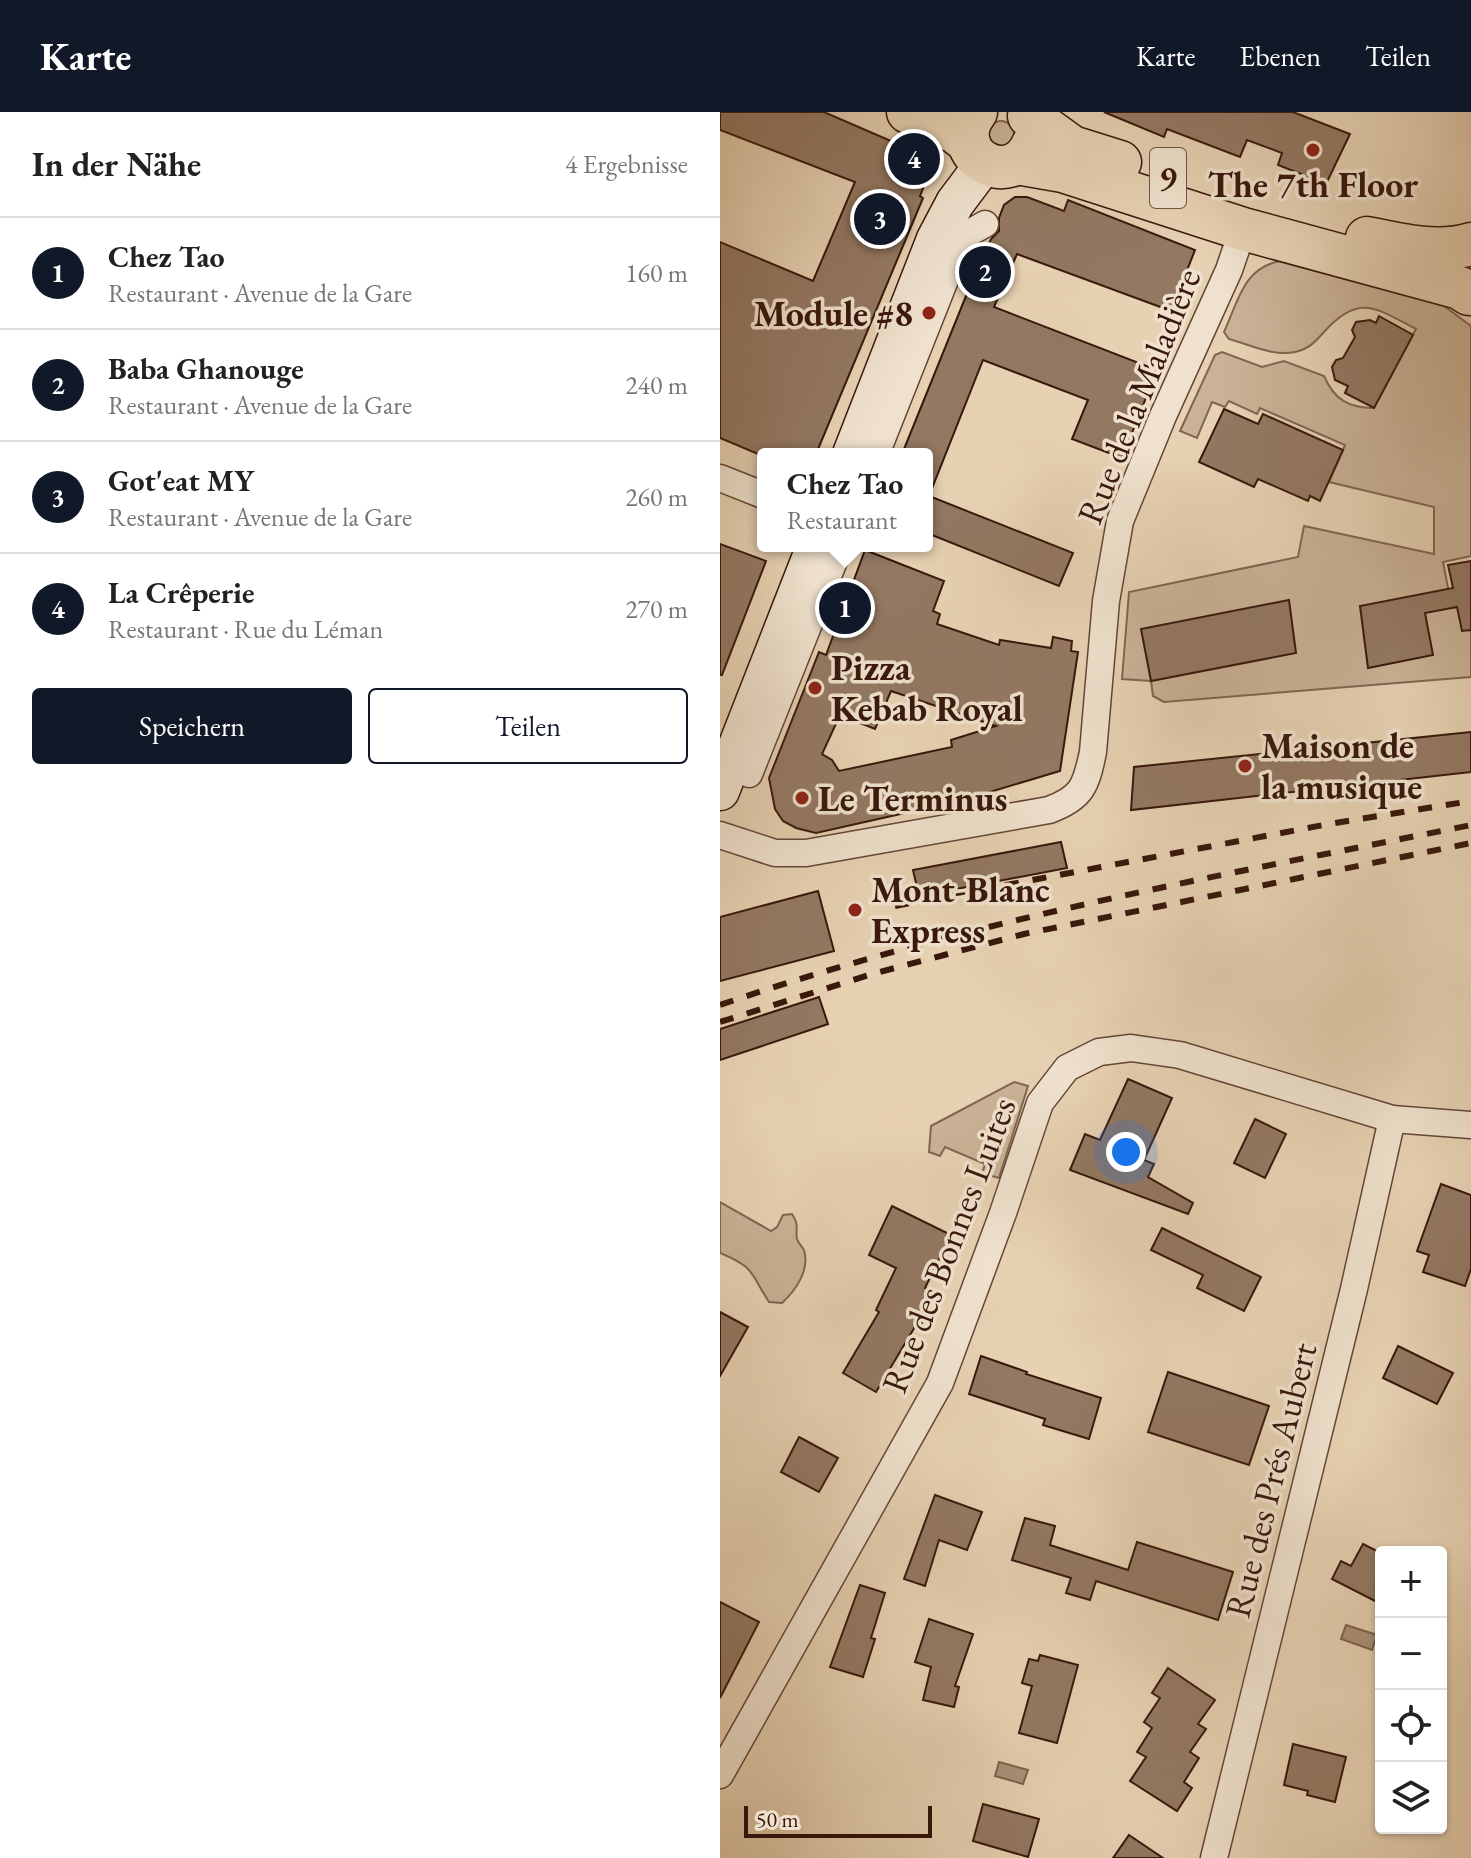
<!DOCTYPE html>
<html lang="de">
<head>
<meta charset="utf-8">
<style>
	body { margin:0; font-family:"EB Garamond",serif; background:#f2f2f2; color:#222 }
	.controls { position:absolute; right:24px; bottom:24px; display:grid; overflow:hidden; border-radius:8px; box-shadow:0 2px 6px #0004 }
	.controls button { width:72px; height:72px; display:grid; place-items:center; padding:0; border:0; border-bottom:2px solid #e0e0e0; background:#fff; color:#222; font:40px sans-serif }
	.scale { position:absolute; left:24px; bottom:20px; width:188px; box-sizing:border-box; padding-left:8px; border:4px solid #39180c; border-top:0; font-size:22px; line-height:28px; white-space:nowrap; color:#39180c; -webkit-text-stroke:6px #efe1cd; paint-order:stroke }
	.you { position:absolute; left:406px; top:1040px; width:28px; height:28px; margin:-20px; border:6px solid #fff; border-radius:50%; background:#1a73e8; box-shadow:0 0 0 12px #1a73e833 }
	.badge { display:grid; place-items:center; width:52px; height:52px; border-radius:50%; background:#111827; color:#fff; font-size:26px; font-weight:700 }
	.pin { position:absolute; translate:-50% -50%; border:4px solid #fff; box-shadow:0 2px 8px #0006 }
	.popup { position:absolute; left:37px; top:336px; width:176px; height:104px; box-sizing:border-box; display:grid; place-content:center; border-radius:8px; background:#fff; filter:drop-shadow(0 2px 6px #0005); font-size:26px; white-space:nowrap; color:#767676 }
	.popup b { font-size:30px; color:#222 }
	.popup::after { content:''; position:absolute; left:50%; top:100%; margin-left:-16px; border:16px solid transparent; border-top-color:#fff }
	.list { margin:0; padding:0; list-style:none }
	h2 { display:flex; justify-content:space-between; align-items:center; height:104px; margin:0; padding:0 32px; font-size:34px }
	h2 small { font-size:26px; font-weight:400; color:#767676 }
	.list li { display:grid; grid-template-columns:52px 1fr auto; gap:24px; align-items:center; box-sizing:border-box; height:112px; padding:0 32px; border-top:2px solid #e0e0e0 }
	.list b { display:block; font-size:30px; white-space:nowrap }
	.list p { margin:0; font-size:26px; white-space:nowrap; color:#767676 }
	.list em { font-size:26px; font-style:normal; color:#767676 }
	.actions { display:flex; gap:16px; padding:24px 32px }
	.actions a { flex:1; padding:18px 0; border:2px solid #111827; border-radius:8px; text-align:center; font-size:28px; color:#111827 }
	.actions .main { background:#111827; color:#fff }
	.icon { flex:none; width:44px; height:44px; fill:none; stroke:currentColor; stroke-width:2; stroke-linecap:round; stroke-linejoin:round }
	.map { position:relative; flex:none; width:751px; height:1746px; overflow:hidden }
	header { display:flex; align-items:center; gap:48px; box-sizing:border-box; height:112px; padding:0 40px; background:#111827; color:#fff }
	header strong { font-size:38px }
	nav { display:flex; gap:44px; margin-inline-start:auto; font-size:28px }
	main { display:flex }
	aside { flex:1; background:#fff }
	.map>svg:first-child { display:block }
</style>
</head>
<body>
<header>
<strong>Karte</strong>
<nav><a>Karte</a><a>Ebenen</a><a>Teilen</a></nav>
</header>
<main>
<aside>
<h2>In der Nähe<small>4 Ergebnisse</small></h2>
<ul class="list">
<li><span class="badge">1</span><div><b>Chez Tao</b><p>Restaurant · Avenue de la Gare</p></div><em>160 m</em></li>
<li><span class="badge">2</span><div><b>Baba Ghanouge</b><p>Restaurant · Avenue de la Gare</p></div><em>240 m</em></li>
<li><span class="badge">3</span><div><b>Got'eat MY</b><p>Restaurant · Avenue de la Gare</p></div><em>260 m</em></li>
<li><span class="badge">4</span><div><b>La Crêperie</b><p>Restaurant · Rue du Léman</p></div><em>270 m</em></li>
</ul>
<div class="actions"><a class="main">Speichern</a><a>Teilen</a></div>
</aside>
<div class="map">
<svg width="751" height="1746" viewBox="0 0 751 1746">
	<rect width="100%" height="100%" fill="#e6d1b2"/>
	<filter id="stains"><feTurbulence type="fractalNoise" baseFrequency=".0025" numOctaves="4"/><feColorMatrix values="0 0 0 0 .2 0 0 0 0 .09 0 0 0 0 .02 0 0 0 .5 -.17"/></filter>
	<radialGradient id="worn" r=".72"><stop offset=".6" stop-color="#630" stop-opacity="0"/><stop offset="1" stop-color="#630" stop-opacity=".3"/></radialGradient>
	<g fill="#c9b296" stroke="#816551" stroke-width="2">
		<circle cx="281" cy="22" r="13"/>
		<path d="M 560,149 L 724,194 L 751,214 L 751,444 L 723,450 L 732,496 L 746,493 L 751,522 L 751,565 L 444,590 L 433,584 L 431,569 L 402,567 L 409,480 L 578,445 L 584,414 L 714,442 L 714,395 L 609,370 L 625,333 L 540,296 L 537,302 L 509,289 L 505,295 L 492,290 L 477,326 L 460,319 L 495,243 L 502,240 L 542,255 L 564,249 L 604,264 C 614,287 628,296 654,296 L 696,217 C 656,196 639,181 604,220 C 595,230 589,237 575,240 C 554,245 528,232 509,227 L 504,220 C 518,190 523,156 560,149 Z"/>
		<path d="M 294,970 L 308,974 L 279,1066 L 262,1061 L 265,1052 L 225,1035 L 220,1044 L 209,1040 L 211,1014 Z"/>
		<path d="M 0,1090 L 51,1119 L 57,1115 L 63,1103 L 72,1102 C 80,1114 75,1115 77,1127 C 78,1131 82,1134 84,1138 C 90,1158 76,1178 62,1191 L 49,1190 C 30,1161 36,1156 0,1141 Z"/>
	</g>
	<g fill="#ab927a" stroke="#7d614e" stroke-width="2">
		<path d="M 626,1513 L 657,1523 L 652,1538 L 621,1527 Z"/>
		<path d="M 279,1650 L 308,1658 L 303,1672 L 275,1664 Z"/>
	</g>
	<g fill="#937862" stroke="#39180c" stroke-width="2" fill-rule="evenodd">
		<path d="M 0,0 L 104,0 L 180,33 L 184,24 L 218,39 L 200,84 L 203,86 L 96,342 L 38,342 L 0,326 L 0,130 L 93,169 L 135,70 L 0,18 Z"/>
		<path d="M 384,0 L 573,0 L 630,22 L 606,72 L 558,53 L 562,41 L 527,28 L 520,45 L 447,17 L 444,25 Z"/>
		<path d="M 295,85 L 307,85 L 344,99 L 348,88 L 475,138 L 451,199 L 297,142 L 274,195 L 437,258 L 402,346 L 352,327 L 368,288 L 263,248 L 209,384 L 353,441 L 339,474 L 207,421 L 207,342 L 182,342 L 246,184 L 271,127 L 279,119 L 279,106 L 284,93 Z"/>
		<path d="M 659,204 L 693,223 L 654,296 L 625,281 L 628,274 L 615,268 L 612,255 L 616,248 L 623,246 L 635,225 L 632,218 L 636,210 L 650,208 L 656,211 Z"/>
		<path d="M 504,297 L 538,312 L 543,302 L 623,338 L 600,389 L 590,384 L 588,389 L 538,367 L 534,375 L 479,350 Z"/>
		<path d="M 0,432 L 46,449 L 2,563 L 0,563 Z"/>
		<path d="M 145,438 L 224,469 L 213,499 L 220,502 L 217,512 L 279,533 L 280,528 L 331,536 L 333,525 L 352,529 L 351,539 L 358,540 L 340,659 L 243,688 L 96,721 L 76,716 L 63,709 L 55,697 L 49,666 L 99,540 L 106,543 ZM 171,579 L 276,614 L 231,628 L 232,635 L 119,659 L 112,648 L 102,642 L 120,603 L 155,617 Z"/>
		<path d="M 751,449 L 751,518 L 742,519 L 737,495 L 705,501 L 713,543 L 648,556 L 640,494 L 733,476 L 728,453 Z"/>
		<path d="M 569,488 L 576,541 L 431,569 L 421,517 Z"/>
		<path d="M 751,620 L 751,660 L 411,698 L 414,655 Z"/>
		<path d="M 341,730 L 347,756 L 199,784 L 193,758 Z"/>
		<path d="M 98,779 L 114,839 L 0,869 L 0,805 Z"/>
		<path d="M 99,885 L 108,912 L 0,948 L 0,917 Z"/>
		<path d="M 408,967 L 452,986 L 424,1048 L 434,1052 L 428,1065 L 473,1091 L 468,1102 L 350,1058 L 365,1022 L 380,1028 Z"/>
		<path d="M 535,1007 L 566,1022 L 545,1066 L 514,1051 Z"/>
		<path d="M 721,1072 L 751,1083 L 751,1157 L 745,1174 L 703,1160 L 709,1143 L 697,1139 Z"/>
		<path d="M 172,1094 L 231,1123 L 205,1176 L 216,1181 L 200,1215 L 196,1213 L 156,1280 L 123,1261 L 159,1200 L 156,1198 L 176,1156 L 149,1143 Z"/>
		<path d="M 442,1116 L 541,1165 L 524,1199 L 477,1176 L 483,1163 L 431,1138 Z"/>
		<path d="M 0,1200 L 28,1215 L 0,1264 Z"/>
		<path d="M 678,1234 L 733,1261 L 717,1292 L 663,1266 Z"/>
		<path d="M 261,1244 L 307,1260 L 306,1262 L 381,1286 L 369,1327 L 323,1313 L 325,1307 L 249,1282 Z"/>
		<path d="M 448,1260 L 549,1294 L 529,1353 L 428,1320 Z"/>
		<path d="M 79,1325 L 118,1346 L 99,1380 L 61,1360 Z"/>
		<path d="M 215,1383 L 262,1400 L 247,1438 L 219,1428 L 205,1474 L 184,1467 Z"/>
		<path d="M 305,1406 L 335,1414 L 330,1433 L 408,1458 L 417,1430 L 513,1460 L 498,1508 L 376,1469 L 370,1488 L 346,1481 L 351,1466 L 292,1448 Z"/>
		<path d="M 643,1432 L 661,1441 L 661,1492 L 612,1467 L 621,1449 L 631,1454 Z"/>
		<path d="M 140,1473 L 165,1481 L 151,1526 L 155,1527 L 143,1565 L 110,1555 Z"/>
		<path d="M 0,1490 L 39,1510 L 0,1586 Z"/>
		<path d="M 209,1507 L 253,1522 L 235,1574 L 239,1575 L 234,1595 L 203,1588 L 211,1555 L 195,1550 Z"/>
		<path d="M 320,1543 L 358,1553 L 337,1631 L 299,1621 L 312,1574 L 302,1571 L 309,1547 L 318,1549 Z"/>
		<path d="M 448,1556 L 495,1588 L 478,1612 L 486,1617 L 470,1640 L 479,1646 L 464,1670 L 472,1676 L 457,1699 L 410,1669 L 426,1645 L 417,1640 L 432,1616 L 424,1610 L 440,1586 L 432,1581 Z"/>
		<path d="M 573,1632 L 626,1645 L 615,1690 L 587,1683 L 588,1679 L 564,1673 Z"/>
		<path d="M 263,1692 L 319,1707 L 308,1745 L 253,1729 Z"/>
		<path d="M 409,1723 L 443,1746 L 393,1746 Z"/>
	</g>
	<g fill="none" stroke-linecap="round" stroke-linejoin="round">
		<g stroke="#644636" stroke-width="29">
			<g id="street">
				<path d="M 156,342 L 242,125 L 265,112"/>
				<path d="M 0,366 L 43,383"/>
				<path d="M 29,662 L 120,434"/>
				<path d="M 0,723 L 55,741 L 86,741 L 329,698 C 362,686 366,674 373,640 L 386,489 L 400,409 L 443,304 L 509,158 L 523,117"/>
				<path d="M 0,1663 L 220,1271 L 283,1101 L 320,991 L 347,956 L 379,940 L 411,936 L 460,943 L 672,1007 L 751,1013"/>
				<path d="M 494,1746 L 634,1177 L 672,1007"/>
			</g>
		</g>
		<g stroke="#39180c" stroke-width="41">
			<g id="secondary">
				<path d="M 132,342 L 216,127 L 235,91 L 265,51"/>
				<path d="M 0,679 L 96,434"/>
			</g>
		</g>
		<g stroke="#39180c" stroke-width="45">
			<g id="primary">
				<path d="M 188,0 L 235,20 L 249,31"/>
				<path d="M 256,0 C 224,43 292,81 313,32"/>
				<path d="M 309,4 L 352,35 L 400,50"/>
				<path d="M 297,51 L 343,59 L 523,117 L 740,176 L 749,182"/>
				<path d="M 647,126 C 680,133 718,142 751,132"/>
			</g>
		</g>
		<use href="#street" stroke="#efe1cd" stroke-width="26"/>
		<use href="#secondary" stroke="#efe1cd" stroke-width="38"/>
		<use href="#primary" stroke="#e6d1b2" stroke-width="42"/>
		<g stroke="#39180c" stroke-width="6" stroke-dasharray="14 14" stroke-linecap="butt">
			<path d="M 175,794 L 609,712 L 751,689"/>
			<path d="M 0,893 C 245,809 498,764 751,713"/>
			<path d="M 0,910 L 152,862 L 304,822 L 751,731"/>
		</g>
	</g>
	<g fill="#8f2418" stroke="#efe1cd" stroke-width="3">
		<circle cx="593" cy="38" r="8"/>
		<circle cx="209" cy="201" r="8"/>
		<circle cx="95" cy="576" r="8"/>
		<circle cx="525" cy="654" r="8"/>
		<circle cx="82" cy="686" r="8"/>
		<circle cx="135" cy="798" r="8"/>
	</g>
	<g text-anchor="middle" stroke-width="7" stroke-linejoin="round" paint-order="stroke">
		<rect fill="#efe1cd" stroke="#705446" stroke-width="2" x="430" y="36" width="36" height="60" rx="6"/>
		<g font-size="34" font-weight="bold" fill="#39180c">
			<text x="448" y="78">9</text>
		</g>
		<g font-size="36" font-weight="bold" fill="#39180c" stroke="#efe1cd" text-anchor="start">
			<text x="593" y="85" text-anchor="middle">The 7th Floor</text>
			<text x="193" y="214" text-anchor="end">Module #8</text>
			<text x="111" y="568">Pizza<tspan x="111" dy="41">Kebab Royal</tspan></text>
			<text x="541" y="646">Maison de<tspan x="541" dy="41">la musique</tspan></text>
			<text x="98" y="699">Le Terminus</text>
			<text x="151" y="790">Mont-Blanc<tspan x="151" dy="41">Express</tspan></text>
		</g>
		<g font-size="36" fill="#39180c" stroke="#efe1cd">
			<text transform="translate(418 284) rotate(-68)" y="13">Rue de la Maladière</text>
			<text transform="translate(228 1133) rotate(-69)" y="13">Rue des Bonnes Luites</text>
			<text transform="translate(550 1368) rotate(-76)" y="13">Rue des Prés Aubert</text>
		</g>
	</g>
	<rect width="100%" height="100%" filter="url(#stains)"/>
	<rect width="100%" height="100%" fill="url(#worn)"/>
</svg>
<div class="controls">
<button>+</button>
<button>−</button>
<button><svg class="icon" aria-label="locate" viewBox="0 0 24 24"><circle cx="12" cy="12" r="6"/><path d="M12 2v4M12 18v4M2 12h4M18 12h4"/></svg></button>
<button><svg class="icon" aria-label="layers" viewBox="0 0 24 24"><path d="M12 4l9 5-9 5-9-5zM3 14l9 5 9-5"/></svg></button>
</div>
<div class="scale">50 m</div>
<div class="you"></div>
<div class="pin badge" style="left:125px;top:496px">1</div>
<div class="popup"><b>Chez Tao</b>Restaurant</div>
<div class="pin badge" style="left:265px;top:160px">2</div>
<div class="pin badge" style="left:160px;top:107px">3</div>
<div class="pin badge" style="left:194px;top:47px">4</div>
</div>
</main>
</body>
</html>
